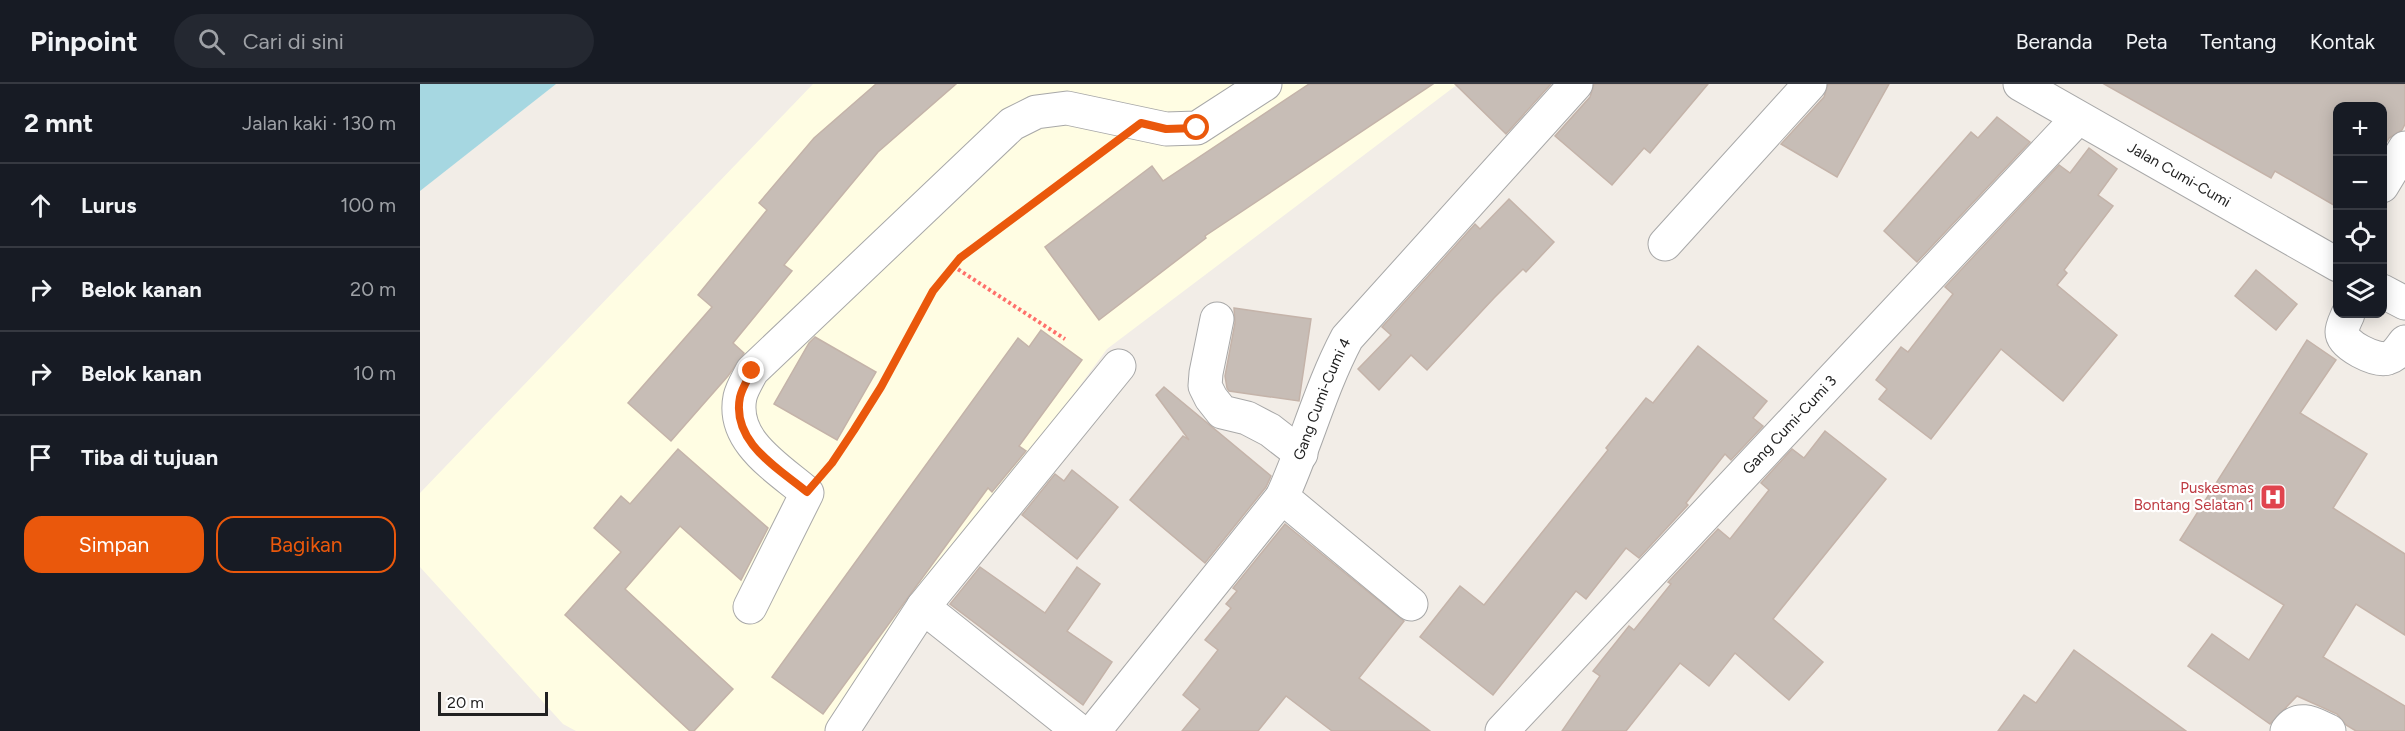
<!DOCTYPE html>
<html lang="id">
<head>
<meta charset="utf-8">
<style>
	body { margin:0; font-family:Figtree,sans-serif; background:#242831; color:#f1f3f6 }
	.controls { position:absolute; right:18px; top:18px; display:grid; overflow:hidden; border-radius:12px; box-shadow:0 3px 15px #0003 }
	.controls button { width:54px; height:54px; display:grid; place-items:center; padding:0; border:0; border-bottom:2px solid #363941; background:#171b24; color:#f1f3f6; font:30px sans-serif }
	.scale { position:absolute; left:18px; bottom:15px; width:110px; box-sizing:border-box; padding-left:6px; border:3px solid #212121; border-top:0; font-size:16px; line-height:21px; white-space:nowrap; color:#212121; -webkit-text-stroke:4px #fff; paint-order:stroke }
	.stop { position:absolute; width:18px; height:18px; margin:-14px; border:4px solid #ea580c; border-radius:50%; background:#fff }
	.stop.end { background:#ea580c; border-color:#fff; box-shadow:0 2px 6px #0008 }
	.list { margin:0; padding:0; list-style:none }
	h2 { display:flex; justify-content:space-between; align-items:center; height:78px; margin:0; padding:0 24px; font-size:26px }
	h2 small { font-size:20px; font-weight:400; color:#9ea1a6 }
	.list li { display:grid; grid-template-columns:39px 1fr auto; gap:18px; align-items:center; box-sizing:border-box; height:84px; padding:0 24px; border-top:2px solid #363941 }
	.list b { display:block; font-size:22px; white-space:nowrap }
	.list em { font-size:20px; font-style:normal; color:#9ea1a6 }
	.actions { display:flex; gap:12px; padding:18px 24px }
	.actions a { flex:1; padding:14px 0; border:2px solid #ea580c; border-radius:18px; text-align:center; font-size:21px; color:#ea580c }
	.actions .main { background:#ea580c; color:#fff }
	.icon { flex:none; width:33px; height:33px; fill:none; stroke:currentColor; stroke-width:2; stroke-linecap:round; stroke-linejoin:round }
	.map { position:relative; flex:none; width:1985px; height:647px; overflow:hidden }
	header { display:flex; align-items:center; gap:36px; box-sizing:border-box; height:84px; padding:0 30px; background:#171b24; border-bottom:2px solid #363941 }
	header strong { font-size:28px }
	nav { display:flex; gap:33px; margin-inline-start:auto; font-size:21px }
	.search { width:420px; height:54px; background:#242831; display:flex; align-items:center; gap:15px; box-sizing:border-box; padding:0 21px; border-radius:33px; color:#9ea1a6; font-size:22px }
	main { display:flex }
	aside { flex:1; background:#171b24 }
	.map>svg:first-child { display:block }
</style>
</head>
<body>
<header>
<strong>Pinpoint</strong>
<div class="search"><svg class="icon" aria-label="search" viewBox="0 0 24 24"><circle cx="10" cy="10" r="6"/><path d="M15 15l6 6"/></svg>Cari di sini</div>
<nav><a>Beranda</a><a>Peta</a><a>Tentang</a><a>Kontak</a></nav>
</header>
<main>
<aside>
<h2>2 mnt<small>Jalan kaki · 130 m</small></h2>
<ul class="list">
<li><svg class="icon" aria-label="ahead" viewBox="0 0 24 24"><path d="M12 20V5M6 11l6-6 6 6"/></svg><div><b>Lurus</b></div><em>100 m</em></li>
<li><svg class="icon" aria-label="right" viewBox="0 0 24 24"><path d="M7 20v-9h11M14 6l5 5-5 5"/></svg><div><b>Belok kanan</b></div><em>20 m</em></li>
<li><svg class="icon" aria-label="right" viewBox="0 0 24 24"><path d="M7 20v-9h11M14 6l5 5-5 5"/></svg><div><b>Belok kanan</b></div><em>10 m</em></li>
<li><svg class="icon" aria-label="arrive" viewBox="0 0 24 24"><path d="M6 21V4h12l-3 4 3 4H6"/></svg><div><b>Tiba di tujuan</b></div></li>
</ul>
<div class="actions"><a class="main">Simpan</a><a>Bagikan</a></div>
</aside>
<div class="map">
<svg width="1985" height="647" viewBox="0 0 1985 647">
	<rect width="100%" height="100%" fill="#f2ede7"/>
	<path fill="#fffde3" d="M 393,0 L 1038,0 L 687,265 L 405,647 L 156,647 L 143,640 L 0,483 L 0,409 Z"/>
	<path fill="#a6d7e1" d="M 0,0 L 136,0 L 0,107 Z"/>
	<g fill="#c7bdb6" stroke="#c4b3a9" stroke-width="1.5">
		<path d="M 456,0 L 536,0 L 458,68 L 364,181 L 372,187 L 313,259 L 324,269 L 308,292 L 251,357 L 208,319 L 292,223 L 278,211 L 347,126 L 339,119 L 394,54 Z"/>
		<path d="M 889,0 L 1013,0 L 785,152 L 786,154 L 679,236 L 625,163 L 732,82 L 743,97 Z"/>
		<path d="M 1035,0 L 1131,0 L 1086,50 Z"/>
		<path d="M 1174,0 L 1288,0 L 1230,69 L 1224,64 L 1192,101 L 1135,52 L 1170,13 Z"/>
		<path d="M 1408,0 L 1469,0 L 1417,93 L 1361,60 L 1404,13 Z"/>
		<path d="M 1684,0 L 1985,0 L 1985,40 L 1982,46 L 1969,54 L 1962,65 L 1962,22 L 1917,22 L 1917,123 L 1855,87 L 1851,94 Z"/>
		<path d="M 1577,33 L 1610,58 L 1497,178 L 1464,147 L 1551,48 L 1558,54 Z"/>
		<path d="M 1669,64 L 1697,85 L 1678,111 L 1693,122 L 1644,186 L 1647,189 L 1637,201 L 1697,251 L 1643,317 L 1581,265 L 1511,355 L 1459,315 L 1467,305 L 1456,296 L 1481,263 L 1488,268 L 1533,210 L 1525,203 L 1639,81 L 1650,89 Z"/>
		<path d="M 1089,115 L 1134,158 L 1106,188 L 1103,185 L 1074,214 L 1007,286 L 991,271 L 959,306 L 938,285 L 971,251 L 962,243 L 1055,140 L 1060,145 Z"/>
		<path d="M 1836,186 L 1877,220 L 1856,246 L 1815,212 Z"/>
		<path d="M 814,224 L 891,235 L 879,317 L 809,307 L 807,304 L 805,292 L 815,239 Z"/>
		<path d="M 621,246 L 662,276 L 599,362 L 606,367 L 572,408 L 568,404 L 403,630 L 352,593 L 598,254 L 609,263 Z"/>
		<path d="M 395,253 L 456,288 L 417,356 L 354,320 L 389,259 Z"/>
		<path d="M 1887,256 L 1916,276 L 1880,329 L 1947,370 L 1913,424 L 1985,470 L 1985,551 L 1936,520 L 1903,573 L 1985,622 L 1985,647 L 1936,647 L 1926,641 L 1917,630 L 1877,612 L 1850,640 L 1768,582 L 1792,550 L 1829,576 L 1864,521 L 1760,456 Z"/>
		<path d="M 1278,262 L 1347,317 L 1333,334 L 1343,342 L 1311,376 L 1305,370 L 1266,419 L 1268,421 L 1219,474 L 1206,464 L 1166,515 L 1156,507 L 1073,611 L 1000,553 L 1040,502 L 1064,521 L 1188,366 L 1186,364 L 1226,314 L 1233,319 Z"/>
		<path d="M 744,303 L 851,392 L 846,403 L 785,479 L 710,416 L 763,352 L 769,356 L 736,311 Z"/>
		<path d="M 1405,347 L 1466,395 L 1353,535 L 1403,578 L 1369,616 L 1315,569 L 1289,602 L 1260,579 L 1206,647 L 1142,647 L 1180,592 L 1173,587 L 1209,542 L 1214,546 L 1251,500 L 1248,498 L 1298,445 L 1310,455 L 1349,406 L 1341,399 L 1372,365 L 1384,374 Z"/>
		<path d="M 258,365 L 348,444 L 321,496 L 260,442 L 205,505 L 313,605 L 274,647 L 270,647 L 145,531 L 201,468 L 174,444 L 201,412 L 210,420 Z"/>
		<path d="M 652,386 L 698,423 L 657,475 L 602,431 L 635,390 L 644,397 Z"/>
		<path d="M 865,440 L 984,537 L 939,594 L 1010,647 L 912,647 L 866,612 L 838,647 L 762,647 L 780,625 L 763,611 L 798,566 L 785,556 L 811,524 L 806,520 L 817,507 L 813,504 Z"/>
		<path d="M 560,483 L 625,529 L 657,483 L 680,500 L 647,547 L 692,578 L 663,621 L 530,520 Z"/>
		<path d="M 1654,566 L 1766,647 L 1578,647 L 1604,611 L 1616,619 Z"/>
	</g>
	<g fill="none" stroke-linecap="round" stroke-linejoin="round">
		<g stroke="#a8a8a8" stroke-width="35">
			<g id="minor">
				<path id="s1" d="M 1600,0 L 1918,181"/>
				<path d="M 1962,102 L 1985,64"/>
				<path d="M 1245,160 L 1390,0"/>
				<path d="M 1962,207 L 1985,219"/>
				<path d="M 1928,230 C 1926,235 1922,242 1922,248 C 1922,261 1956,278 1968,274 C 1976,272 1980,264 1985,258"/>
				<path d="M 797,235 L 786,289 L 785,302 L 791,314 L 802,328 L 827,334 L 850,346 L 881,370"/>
				<path d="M 862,413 L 991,520"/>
				<path d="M 330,523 L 387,409 C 358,384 311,357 320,313 C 322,304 328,295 332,287 L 592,40 L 616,28 L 647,24 L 746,45 L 777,44 L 845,0"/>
				<path d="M 503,523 L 659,647"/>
				<path d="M 422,647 L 503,523 L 699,282"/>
				<path id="s2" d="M 674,647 L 862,413 C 886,361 900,305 927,254 L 1156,0"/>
				<path id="s3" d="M 1082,647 L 1658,34"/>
				<path d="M 1867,647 C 1879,630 1894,640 1909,647"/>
			</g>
		</g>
		<g stroke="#ff706b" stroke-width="4" stroke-dasharray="3 3" stroke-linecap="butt">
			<path d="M 533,182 L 645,255"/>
			<path d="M 409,383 L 461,303 L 513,207 L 540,174 L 682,68"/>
		</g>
		<use href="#minor" stroke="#fff" stroke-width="33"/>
	</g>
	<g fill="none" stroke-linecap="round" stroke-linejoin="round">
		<path stroke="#ea580c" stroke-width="8" d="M 332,287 C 328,295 322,304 320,313 C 311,358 358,384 387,408 L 412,379 L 434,346 L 461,303 L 513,207 L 540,174 L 721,39 L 746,45 L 777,44"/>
	</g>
	<defs>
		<g id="hospital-square" transform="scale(1.35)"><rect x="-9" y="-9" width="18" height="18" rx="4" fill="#e0444e" stroke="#fff"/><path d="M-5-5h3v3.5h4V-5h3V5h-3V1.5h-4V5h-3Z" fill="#fff"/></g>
	</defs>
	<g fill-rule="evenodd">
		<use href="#hospital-square" x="1853" y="413"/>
	</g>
	<g text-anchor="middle" stroke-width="4.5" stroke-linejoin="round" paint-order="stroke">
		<g font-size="15" fill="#212121" stroke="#fff">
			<text dy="5" stroke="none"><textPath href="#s1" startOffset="183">Jalan Cumi-Cumi</textPath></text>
			<text dy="5" stroke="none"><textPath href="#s2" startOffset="406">Gang Cumi-Cumi 4</textPath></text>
			<text dy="5" stroke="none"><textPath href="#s3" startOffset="420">Gang Cumi-Cumi 3</textPath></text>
		</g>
		<g font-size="15" fill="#be3a42" stroke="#fff" text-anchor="end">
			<text x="1834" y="409">Puskesmas<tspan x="1834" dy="17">Bontang Selatan 1</tspan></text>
		</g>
	</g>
</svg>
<div class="controls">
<button>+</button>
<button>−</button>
<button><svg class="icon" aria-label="locate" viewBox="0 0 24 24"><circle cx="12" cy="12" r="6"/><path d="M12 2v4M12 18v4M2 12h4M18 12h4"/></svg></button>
<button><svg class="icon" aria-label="layers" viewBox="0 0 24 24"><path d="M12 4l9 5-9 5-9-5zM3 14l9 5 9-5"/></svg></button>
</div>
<div class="scale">20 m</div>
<div class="stop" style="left:777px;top:44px"></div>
<div class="stop end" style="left:332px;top:287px"></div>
</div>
</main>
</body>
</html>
